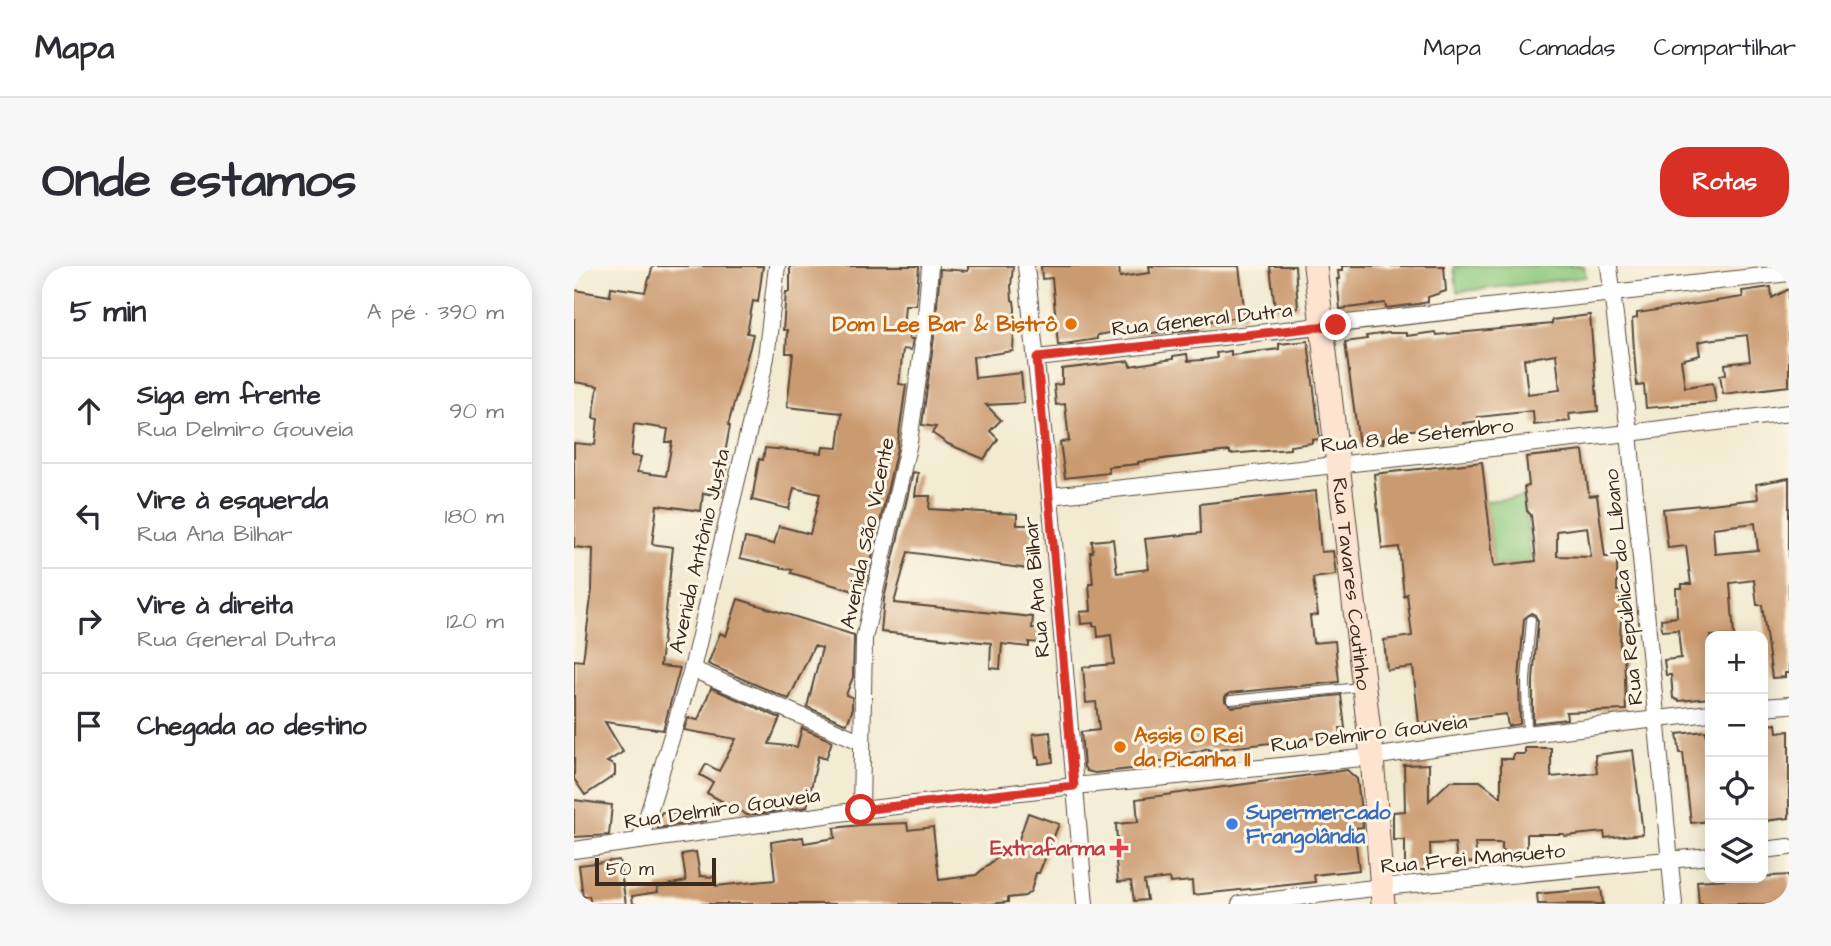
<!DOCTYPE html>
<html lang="pt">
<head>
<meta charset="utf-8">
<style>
	body { margin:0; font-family:"Architects Daughter",sans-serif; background:#f7f7f7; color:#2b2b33 }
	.controls { position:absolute; right:21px; bottom:21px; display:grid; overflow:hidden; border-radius:14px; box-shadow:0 4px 18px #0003 }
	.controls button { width:63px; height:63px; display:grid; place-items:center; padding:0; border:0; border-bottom:2px solid #e1e1e2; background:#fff; color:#2b2b33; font:35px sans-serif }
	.scale { position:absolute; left:21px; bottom:18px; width:121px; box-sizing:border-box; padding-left:7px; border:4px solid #3b2a1e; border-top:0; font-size:19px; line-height:24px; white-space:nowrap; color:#3b2a1e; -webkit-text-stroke:5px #fcf5e5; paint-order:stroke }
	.stop { position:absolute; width:21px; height:21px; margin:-16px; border:5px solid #d93025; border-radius:50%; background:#fff }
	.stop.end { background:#d93025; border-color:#fff; box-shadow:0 2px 7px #0008 }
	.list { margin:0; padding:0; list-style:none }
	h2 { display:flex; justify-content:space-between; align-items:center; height:91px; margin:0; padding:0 28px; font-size:30px }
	h2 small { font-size:23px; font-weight:400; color:#7c7c81 }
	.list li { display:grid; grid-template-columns:46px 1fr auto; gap:21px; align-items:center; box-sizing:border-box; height:105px; padding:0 28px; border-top:2px solid #e1e1e2 }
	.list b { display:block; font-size:26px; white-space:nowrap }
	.list p { margin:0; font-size:23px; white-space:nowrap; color:#7c7c81 }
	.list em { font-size:23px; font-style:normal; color:#7c7c81 }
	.icon { flex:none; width:38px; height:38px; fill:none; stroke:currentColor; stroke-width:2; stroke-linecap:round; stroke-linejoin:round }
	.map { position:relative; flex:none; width:1215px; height:638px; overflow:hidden; border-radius:28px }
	header { display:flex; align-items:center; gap:42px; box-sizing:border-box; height:98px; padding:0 35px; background:#fff; border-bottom:2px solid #e1e1e2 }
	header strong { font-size:33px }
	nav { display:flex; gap:38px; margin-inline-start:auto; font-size:24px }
	.intro { display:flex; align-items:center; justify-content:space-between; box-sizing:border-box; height:168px; padding:0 42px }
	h1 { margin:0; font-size:49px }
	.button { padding:18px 32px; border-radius:28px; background:#d93025; color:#fff; font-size:24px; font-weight:700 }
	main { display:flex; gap:42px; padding:0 42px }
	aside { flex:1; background:#fff; border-radius:28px; box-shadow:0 4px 18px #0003 }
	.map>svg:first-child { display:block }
</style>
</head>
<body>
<header>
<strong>Mapa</strong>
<nav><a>Mapa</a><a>Camadas</a><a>Compartilhar</a></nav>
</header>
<div class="intro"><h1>Onde estamos</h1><a class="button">Rotas</a></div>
<main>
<aside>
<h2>5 min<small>A pé · 390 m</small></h2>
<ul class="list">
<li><svg class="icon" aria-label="ahead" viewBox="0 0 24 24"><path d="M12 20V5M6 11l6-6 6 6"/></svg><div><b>Siga em frente</b><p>Rua Delmiro Gouveia</p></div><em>90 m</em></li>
<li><svg class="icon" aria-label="left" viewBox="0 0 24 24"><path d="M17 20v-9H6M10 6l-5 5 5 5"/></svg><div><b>Vire à esquerda</b><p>Rua Ana Bilhar</p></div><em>180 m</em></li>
<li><svg class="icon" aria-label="right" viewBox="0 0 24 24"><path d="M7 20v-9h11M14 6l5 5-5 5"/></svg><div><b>Vire à direita</b><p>Rua General Dutra</p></div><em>120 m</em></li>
<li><svg class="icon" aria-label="arrive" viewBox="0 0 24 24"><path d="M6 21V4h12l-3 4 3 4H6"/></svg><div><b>Chegada ao destino</b></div></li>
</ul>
</aside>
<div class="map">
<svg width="1215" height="638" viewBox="0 0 1215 638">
	<rect width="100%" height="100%" fill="#fcf5e5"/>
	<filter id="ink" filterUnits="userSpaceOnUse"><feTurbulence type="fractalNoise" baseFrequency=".0143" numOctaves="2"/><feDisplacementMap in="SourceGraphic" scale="14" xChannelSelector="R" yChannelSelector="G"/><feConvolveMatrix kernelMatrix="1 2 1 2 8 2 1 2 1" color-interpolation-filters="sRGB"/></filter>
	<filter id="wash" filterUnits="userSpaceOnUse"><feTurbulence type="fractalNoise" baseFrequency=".00686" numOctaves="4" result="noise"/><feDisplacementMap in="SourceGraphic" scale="28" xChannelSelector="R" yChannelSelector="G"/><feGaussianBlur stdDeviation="1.57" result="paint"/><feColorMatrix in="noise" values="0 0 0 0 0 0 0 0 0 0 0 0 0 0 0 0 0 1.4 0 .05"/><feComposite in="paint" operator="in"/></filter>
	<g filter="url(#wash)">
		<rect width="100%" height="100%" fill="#f2ebd2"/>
		<g fill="#8dc97e" stroke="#647a4e" stroke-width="2">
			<path d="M 880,0 L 1010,0 L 1012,11 L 883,26 Z"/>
			<path d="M 950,231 L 957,296 L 920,300 L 912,235 Z"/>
		</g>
		<g id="blocks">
			<g fill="#ca9a70" fill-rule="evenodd">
				<path d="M 79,0 L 189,0 L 184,36 L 179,35 L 173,67 L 179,68 L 176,81 L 154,159 L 156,160 L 151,187 L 156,188 L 148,230 L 129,227 L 127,245 L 83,239 L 78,278 L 99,281 L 86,400 L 106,402 L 89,464 L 31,456 L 49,486 L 33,496 L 41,500 L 41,509 L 11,529 L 0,513 L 0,394 L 9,395 L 18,324 L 19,283 L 0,281 L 0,177 L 21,179 L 24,153 L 19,152 L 24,120 L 0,116 L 0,24 L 36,30 L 37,21 L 71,26 ZM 60,158 L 94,163 L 92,176 L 98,176 L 92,210 L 63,206 L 67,191 L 57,190 Z"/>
				<path d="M 216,0 L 345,0 L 342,39 L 331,39 L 329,63 L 335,63 L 335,73 L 339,73 L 337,84 L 329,83 L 325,118 L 332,119 L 323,182 L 291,322 L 288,322 L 287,327 L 217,307 L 218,304 L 166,292 L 171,272 L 200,278 L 205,260 L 236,268 L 246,228 L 220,222 L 215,243 L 178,234 L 185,193 L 189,194 L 191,182 L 248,187 L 249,181 L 264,182 L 268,147 L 213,141 L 219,87 L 212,87 L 213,64 L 209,64 L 212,26 L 216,26 Z"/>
				<path d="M 394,0 L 439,0 L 437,20 L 438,34 L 440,35 L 441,43 L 439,85 L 399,91 L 401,112 L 447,107 L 450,137 L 412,139 L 427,154 L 416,165 L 424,173 L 410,193 L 374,178 L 358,167 L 362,161 L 348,159 L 361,64 L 366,3 L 394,5 Z"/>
				<path d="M 467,0 L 545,0 L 546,11 L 576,7 L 575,0 L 665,0 L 671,50 L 624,57 L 625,63 L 553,69 L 552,64 L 523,69 L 523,73 L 484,79 L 478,12 L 468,13 Z"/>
				<path d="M 696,0 L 721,0 L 724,42 L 701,44 Z"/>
				<path d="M 768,0 L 870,0 L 872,25 L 854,31 L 854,36 L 844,38 L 812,42 L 811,37 L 766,43 L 763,13 L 765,13 L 764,5 L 768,5 Z"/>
				<path d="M 1197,21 L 1198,32 L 1215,23 L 1215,120 L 1149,128 L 1146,109 L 1152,108 L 1151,98 L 1176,95 L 1173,69 L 1133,74 L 1124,76 L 1126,89 L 1107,94 L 1111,121 L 1139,117 L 1142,136 L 1072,142 L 1070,119 L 1063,120 L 1060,84 L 1058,53 L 1063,52 L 1063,47 L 1169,31 L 1168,25 Z"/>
				<path d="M 1016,49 L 1024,145 L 995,148 L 996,155 L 960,159 L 959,145 L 904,151 L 905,155 L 889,157 L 890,160 L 825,165 L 826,171 L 809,173 L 809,177 L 785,179 L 771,76 L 793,73 L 792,70 L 814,67 L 832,67 L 832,70 L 861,66 L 862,69 L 978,58 L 978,54 ZM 982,88 L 986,124 L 954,128 L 950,93 Z"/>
				<path d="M 734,75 L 746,173 L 738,174 L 738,177 L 716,180 L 716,183 L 656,188 L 656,185 L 564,196 L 564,198 L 534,201 L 535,207 L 491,212 L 486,176 L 495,175 L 491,138 L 482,139 L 480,119 L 488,118 L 488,103 L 555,95 L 556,100 L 599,93 L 599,90 L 613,88 L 614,95 L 629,94 L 643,92 L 642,87 L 657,85 L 657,89 L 705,83 L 705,78 Z"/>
				<path d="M 1009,185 L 1015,230 L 1023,229 L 1031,291 L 1043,291 L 1043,325 L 1053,325 L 1054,341 L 1047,341 L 1046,383 L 1050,383 L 1052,444 L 992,446 L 993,453 L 959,457 L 959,414 L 964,355 L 961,349 L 957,347 L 950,353 L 945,413 L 946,458 L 934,460 L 932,448 L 845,458 L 839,401 L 813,404 L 810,374 L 838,370 L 833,328 L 830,330 L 825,281 L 808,283 L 800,208 L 908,196 L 920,300 L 962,295 L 957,249 L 953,245 L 950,221 L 955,220 L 952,191 ZM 1013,261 L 1017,291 L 983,290 L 983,265 Z"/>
				<path d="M 339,206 L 344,207 L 341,230 L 356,230 L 355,243 L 443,248 L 443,259 L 458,259 L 457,290 L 463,291 L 461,304 L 334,286 L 320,337 L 459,351 L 458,362 L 468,363 L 466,377 L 455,376 L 455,381 L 428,378 L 426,403 L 416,402 L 417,377 L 307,366 L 310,333 Z"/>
				<path d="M 1215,212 L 1215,407 L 1211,407 L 1211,411 L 1198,412 L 1188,339 L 1183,339 L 1180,314 L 1156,317 L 1160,370 L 1136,370 L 1136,432 L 1105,435 L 1099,432 L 1097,409 L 1092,409 L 1090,394 L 1107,392 L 1104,364 L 1088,365 L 1087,353 L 1103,351 L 1102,322 L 1108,322 L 1108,318 L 1117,318 L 1112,280 L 1094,282 L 1089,243 L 1184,233 L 1182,218 ZM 1181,257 L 1184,284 L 1141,288 L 1139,262 Z"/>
				<path d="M 742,225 L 747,286 L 759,285 L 762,309 L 739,312 L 744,349 L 736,350 L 739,377 L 761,375 L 765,416 L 656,427 L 651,431 L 651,435 L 658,441 L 767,429 L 771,462 L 766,462 L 767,469 L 635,484 L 635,482 L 612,488 L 611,494 L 586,496 L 575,499 L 575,501 L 521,507 L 513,505 L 510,501 L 507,466 L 525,464 L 522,436 L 512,437 L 509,401 L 540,398 L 537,369 L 524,371 L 523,360 L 519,360 L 519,357 L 507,358 L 506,346 L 517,345 L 515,318 L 519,318 L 516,286 L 519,286 L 518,275 L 539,273 L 543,307 L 575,303 L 571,273 L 627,267 L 626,238 Z"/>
				<path d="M 164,333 L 280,369 L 279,411 L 272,429 L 278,431 L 278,445 L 273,458 L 233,441 L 248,382 L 240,380 L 215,433 L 134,398 L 146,367 L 152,370 Z"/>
				<path d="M 137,422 L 206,452 L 195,478 L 223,481 L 228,462 L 258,475 L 252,493 L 244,490 L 233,541 L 220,543 L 207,541 L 206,545 L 173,549 L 133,527 L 139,516 L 126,509 L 132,498 L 145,505 L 162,473 L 110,464 L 114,452 L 124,454 Z"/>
				<path d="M 1202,458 L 1203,466 L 1215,465 L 1215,552 L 1190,555 L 1189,460 Z"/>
				<path d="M 1132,465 L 1136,505 L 1136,555 L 1117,557 L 1109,487 L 1106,487 L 1103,468 Z"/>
				<path d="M 476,466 L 479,496 L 465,498 L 465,491 L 462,492 L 459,468 Z"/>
				<path d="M 951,482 L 977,482 L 977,511 L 1023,507 L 1021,489 L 1059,484 L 1069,568 L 1031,572 L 1030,566 L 991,570 L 990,568 L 953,568 L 953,585 L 931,586 L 928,584 L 928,577 L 901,577 L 903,596 L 883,597 L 881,577 L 856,578 L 857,604 L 831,604 L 831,574 L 819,574 L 819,546 L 831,545 L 830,499 L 855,498 L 855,535 L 876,515 L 906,515 L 927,531 L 927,493 L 939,493 L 939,488 L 951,488 Z"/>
				<path d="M 773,504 L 783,513 L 789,561 L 780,562 L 785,604 L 740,609 L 741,616 L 619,629 L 618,615 L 596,617 L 595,612 L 570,615 L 573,634 L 560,635 L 557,615 L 544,616 L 540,575 L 543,575 L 542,558 L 564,556 L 562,533 Z"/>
				<path d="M 0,534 L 38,539 L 35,569 L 0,571 Z"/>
				<path d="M 88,546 L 132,552 L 132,555 L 84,562 L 84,553 Z"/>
				<path d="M 454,547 L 485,558 L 465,607 L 462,607 L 457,625 L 451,630 L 434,632 L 434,636 L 417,638 L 59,638 L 58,630 L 84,626 L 83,621 L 112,615 L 108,588 L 122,586 L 126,610 L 141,611 L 142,620 L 201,614 L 197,576 L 229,571 L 230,577 L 261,572 L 260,562 L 286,559 L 333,557 L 334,564 L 359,561 L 365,614 L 402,609 L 445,573 Z"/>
				<path d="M 45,594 L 52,638 L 17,638 L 15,630 L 9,631 L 5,599 Z"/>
				<path d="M 1215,609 L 1215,638 L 1125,638 L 1123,615 Z"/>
				<path d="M 1027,622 L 1029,638 L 964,638 L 963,628 Z"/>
			</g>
		</g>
	</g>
	<g filter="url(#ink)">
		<use href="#blocks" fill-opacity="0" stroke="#564739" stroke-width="2"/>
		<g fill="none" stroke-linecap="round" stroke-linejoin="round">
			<g stroke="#564739" stroke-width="10">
				<g id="lane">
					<path d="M 657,434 L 786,421"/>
					<path d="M 953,468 L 952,414 L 957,354"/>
				</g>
			</g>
			<g stroke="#564739" stroke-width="18">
				<g id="street">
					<path d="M 452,0 L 476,230 L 511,638"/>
					<path d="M 1035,0 L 1055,167 L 1100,638"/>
					<path d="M 463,92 L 1215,7"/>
					<path d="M 476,230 L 1055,167 L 1215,147"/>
					<path d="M 118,403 L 288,476"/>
					<path d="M 1189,441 L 1215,439"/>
					<path d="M 287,544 L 290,373 L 335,176 L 351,63 L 356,0"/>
					<path d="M 66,575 L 118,403 L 192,92 L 203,0"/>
					<path d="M 0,584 L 287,544 L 500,520 L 798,491 L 953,468 L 1136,447"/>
					<path d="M 1189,584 L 1215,581"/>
					<path d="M 666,638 L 808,621 L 1136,590"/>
				</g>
			</g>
			<g stroke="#564739" stroke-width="25">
				<g id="secondary">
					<path id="s1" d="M 741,0 L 798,491 L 809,638"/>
				</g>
			</g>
			<use href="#lane" stroke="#fff" stroke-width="8"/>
			<use href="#street" stroke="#fff" stroke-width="16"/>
			<use href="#secondary" stroke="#fde4d1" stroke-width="23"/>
		</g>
	</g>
	<g fill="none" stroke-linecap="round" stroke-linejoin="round" filter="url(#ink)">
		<path stroke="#d93025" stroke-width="9" d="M 287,544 L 500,520 L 463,92 L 762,59"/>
	</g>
	<g fill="#e8710a" stroke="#fcf5e5" stroke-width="2.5">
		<circle cx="497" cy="58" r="7"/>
		<circle cx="546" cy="481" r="7"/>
	</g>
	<circle fill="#3f7fe0" stroke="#fcf5e5" stroke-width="2.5" cx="658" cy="558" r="7"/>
	<path fill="#e0444e" stroke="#fcf5e5" stroke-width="2.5" d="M541.5 571.5h7v7h7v7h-7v7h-7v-7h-7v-7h7z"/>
	<g text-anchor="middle" stroke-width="6" stroke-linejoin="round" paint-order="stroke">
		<g font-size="21" fill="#3b2a1e" stroke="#fcf5e5">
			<text transform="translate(628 53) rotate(-6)" y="7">Rua General Dutra</text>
			<text transform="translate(843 169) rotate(-6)" y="7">Rua 8 de Setembro</text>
			<text transform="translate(293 267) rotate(-78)" y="7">Avenida São Vicente</text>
			<text transform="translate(125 285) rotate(-77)" y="7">Avenida Antônio Justa</text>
			<text dy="7" stroke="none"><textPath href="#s1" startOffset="320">Rua Tavares Coutinho</textPath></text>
			<text transform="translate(462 321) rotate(-95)" y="7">Rua Ana Bilhar</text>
			<text transform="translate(1049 321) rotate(-96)" y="7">Rua República do Líbano</text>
			<text transform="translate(795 467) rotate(-7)" y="7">Rua Delmiro Gouveia</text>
			<text transform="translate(148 542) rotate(-8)" y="7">Rua Delmiro Gouveia</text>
			<text transform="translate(899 592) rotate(-5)" y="7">Rua Frei Mansueto</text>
		</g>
		<g font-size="21" font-weight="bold" fill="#c56008" stroke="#fcf5e5" text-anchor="end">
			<text x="483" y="65">Dom Lee Bar &amp; Bistrô</text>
			<text x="560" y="476" text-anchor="start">Assis O Rei<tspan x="560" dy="24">da Picanha II</tspan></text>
		</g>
		<g font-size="21" font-weight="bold" fill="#366cbe" stroke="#fcf5e5" text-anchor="start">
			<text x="672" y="553">Supermercado<tspan x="672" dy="24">Frangolândia</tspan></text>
		</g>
		<g font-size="21" font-weight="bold" fill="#be3a42" stroke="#fcf5e5" text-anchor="end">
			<text x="531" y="589">Extrafarma</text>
		</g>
	</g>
</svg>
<div class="controls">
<button>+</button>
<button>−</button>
<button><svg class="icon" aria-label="locate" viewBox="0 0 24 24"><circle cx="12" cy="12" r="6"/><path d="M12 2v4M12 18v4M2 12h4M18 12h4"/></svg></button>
<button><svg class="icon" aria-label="layers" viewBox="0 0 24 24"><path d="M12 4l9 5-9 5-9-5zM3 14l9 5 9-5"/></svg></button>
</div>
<div class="scale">50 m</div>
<div class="stop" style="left:287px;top:544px"></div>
<div class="stop end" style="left:762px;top:59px"></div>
</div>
</main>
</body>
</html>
